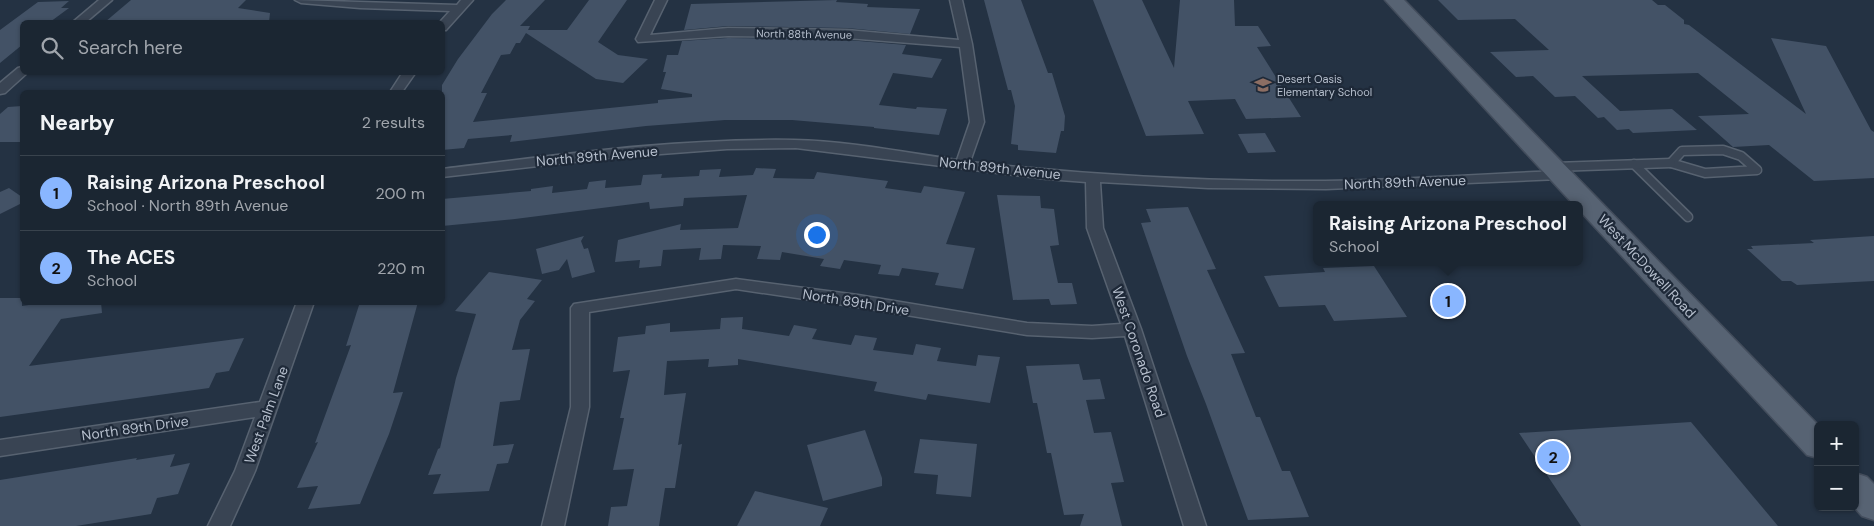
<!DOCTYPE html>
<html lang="en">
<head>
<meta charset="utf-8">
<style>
	body { margin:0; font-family:"DM Sans",sans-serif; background:#242e3a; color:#f1f3f6 }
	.controls { position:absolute; right:15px; bottom:15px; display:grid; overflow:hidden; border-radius:8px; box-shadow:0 1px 4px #0004 }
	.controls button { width:45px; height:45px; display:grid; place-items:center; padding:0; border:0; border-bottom:1px solid #39434d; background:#1b2632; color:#f1f3f6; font:25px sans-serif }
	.you { position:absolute; left:816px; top:234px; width:18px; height:18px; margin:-12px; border:4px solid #fff; border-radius:50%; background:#1a73e8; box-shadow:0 0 0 8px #1a73e833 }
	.badge { display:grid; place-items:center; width:32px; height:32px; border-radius:50%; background:#89b6ff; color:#111; font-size:16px; font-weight:700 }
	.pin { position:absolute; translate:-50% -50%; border:2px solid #fff; box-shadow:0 1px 5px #0006 }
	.popup { position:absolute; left:1313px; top:201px; width:270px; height:65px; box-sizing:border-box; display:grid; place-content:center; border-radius:8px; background:#1b2632; filter:drop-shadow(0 1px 4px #0005); font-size:16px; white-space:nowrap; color:#a0a5ac }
	.popup b { font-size:19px; color:#f1f3f6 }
	.popup::after { content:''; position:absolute; left:50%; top:100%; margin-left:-10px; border:10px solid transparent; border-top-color:#1b2632 }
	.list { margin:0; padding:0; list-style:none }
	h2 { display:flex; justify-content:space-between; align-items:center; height:65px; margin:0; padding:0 20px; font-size:21px }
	h2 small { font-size:16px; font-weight:400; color:#a0a5ac }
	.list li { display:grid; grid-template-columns:32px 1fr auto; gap:15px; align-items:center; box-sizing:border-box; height:75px; padding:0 20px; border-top:1px solid #39434d }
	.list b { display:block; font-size:19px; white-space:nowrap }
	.list p { margin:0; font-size:16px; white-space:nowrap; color:#a0a5ac }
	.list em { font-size:16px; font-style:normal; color:#a0a5ac }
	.icon { flex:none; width:28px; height:28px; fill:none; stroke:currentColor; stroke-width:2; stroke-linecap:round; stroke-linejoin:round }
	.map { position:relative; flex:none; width:1874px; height:526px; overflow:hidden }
	.search { position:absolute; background:#1b2632; box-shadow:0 1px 4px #0004; left:20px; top:20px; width:425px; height:55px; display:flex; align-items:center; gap:12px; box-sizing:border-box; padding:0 18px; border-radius:8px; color:#a0a5ac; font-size:19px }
	.panel { position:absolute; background:#1b2632; box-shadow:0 1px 4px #0004; left:20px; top:90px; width:425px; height:215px; border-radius:8px }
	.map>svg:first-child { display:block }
</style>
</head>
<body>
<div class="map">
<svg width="1874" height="526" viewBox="0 0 1874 526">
	<rect width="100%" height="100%" fill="#243243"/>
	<g fill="#435266">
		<path d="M 131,0 L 246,0 L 238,8 L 270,13 L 269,22 L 105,22 Z"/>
		<path d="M 506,0 L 545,0 L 520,26 L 530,26 L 528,30 L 567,30 L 589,0 L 627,0 L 598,42 L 618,55 L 648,59 L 623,83 L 596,79 L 526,33 L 520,43 L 516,43 L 510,54 L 501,55 L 481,93 L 487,93 L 473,122 L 658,103 L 658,100 L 692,97 L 692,94 L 661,89 L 666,72 L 663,72 L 667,55 L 678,55 L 682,41 L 728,38 L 847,40 L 906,45 L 902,54 L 942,59 L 932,78 L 893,73 L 879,105 L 916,109 L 917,107 L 947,109 L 939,135 L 874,128 L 874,127 L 792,120 L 725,120 L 646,126 L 510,142 L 512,135 L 468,139 L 464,148 L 442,150 L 442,85 L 458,59 L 492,14 Z"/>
		<path d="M 837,0 L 836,2 L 868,4 L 867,7 L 920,9 L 910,34 L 847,28 L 728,26 L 684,30 L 691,4 Z"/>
		<path d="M 984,0 L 1021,0 L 1048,73 L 1052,73 L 1065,116 L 1064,131 L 1061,131 L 1056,153 L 1018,150 L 1018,145 L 1011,144 L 1015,106 L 1011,90 L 1008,90 Z"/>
		<path d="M 1093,0 L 1142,0 L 1174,68 L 1180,0 L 1234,0 L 1235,26 L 1258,26 L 1271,46 L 1257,47 L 1301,117 L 1246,119 L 1235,99 L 1188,101 L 1204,134 L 1146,136 Z"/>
		<path d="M 1438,0 L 1652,0 L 1658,5 L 1665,5 L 1684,20 L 1684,24 L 1689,25 L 1806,114 L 1771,38 L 1826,46 L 1871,130 L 1874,132 L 1874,178 L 1814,181 L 1769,145 L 1733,147 L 1698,116 L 1749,114 L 1698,73 L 1582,76 L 1620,111 L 1672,109 L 1697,130 L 1633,133 L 1629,129 L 1617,130 L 1604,117 L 1598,118 L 1575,96 L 1555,97 L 1533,76 L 1516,77 L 1490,52 L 1549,50 L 1515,19 L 1458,20 Z"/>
		<path d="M 69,1 L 61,8 L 69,8 L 50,22 L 22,22 L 22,45 L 0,63 L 0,30 L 38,2 Z"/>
		<path d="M 22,106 L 22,142 L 0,142 L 0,114 L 8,107 Z"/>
		<path d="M 1265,133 L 1276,152 L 1248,153 L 1238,134 Z"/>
		<path d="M 756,168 L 776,169 L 773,178 L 814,179 L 817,172 L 888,181 L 885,188 L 921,193 L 924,186 L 965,192 L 946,244 L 975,248 L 963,289 L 935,285 L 939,273 L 902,268 L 899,276 L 878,274 L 881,265 L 844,260 L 840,269 L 820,266 L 824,259 L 782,252 L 780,260 L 757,259 L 761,246 L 723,245 L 721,259 L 699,260 L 701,248 L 663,250 L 661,266 L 639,268 L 640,260 L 615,262 L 618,240 L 681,224 L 680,230 L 738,228 L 747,195 L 684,198 L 683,206 L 650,209 L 649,202 L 515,219 L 442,226 L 442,199 L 531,191 L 531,189 L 553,186 L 552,193 L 587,189 L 589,182 L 606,180 L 605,188 L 641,185 L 643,175 L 662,174 L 661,178 L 699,176 L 700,170 L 721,169 L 719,177 L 753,175 Z"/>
		<path d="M 9,188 L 22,197 L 22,203 L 0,214 L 0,192 Z"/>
		<path d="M 997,195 L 1040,196 L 1041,208 L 1054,209 L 1059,245 L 1050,246 L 1058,283 L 1072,283 L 1077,304 L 1051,305 L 1049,299 L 1013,300 Z"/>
		<path d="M 1188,207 L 1216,269 L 1207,270 L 1245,353 L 1231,354 L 1256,417 L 1260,417 L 1282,471 L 1290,471 L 1309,517 L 1248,520 L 1206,404 L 1187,356 L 1141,223 L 1151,222 L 1146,209 Z"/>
		<path d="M 584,236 L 581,241 L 584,249 L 588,248 L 595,272 L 572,278 L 567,259 L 559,270 L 542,274 L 536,249 Z"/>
		<path d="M 1874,236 L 1874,281 L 1797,285 L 1791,281 L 1782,281 L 1747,249 L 1753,249 L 1751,246 L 1814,243 L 1810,240 Z"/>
		<path d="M 1374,266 L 1407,317 L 1334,321 L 1325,305 L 1279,307 L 1264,276 L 1325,272 L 1323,268 Z"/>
		<path d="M 489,272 L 542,280 L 527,299 L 535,301 L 520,320 L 512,350 L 530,349 L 520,400 L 500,402 L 493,446 L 514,444 L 508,463 L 497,464 L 489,491 L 433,494 L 441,474 L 428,475 L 438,449 L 440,448 L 456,378 L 476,314 L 455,311 Z"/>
		<path d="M 0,298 L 22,298 L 22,306 L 49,302 L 101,302 L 102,313 L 61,319 L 29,366 L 244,338 L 229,371 L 216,373 L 209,388 L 0,417 Z"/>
		<path d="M 360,302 L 418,302 L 393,393 L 403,392 L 389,434 L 360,504 L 308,509 L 318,486 L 297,488 L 318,442 L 315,443 L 351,345 L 346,346 Z"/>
		<path d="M 743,317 L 742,329 L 789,336 L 794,325 L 817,329 L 812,339 L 851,345 L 855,335 L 877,338 L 873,350 L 913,355 L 916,344 L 941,348 L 937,361 L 976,366 L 978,355 L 1000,357 L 990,403 L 928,394 L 926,400 L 874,391 L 877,382 L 738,359 L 738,365 L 708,367 L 709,359 L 667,361 L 664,395 L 686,393 L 678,445 L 682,444 L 675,488 L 665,488 L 659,526 L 608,526 L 611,507 L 627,506 L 634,469 L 613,470 L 624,418 L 620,418 L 630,370 L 613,372 L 618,337 L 645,334 L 646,326 L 670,323 L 670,332 L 720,329 L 721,318 Z"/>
		<path d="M 1079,364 L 1083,380 L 1100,379 L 1105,399 L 1086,400 L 1094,433 L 1111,432 L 1124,482 L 1111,483 L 1122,526 L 1080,526 L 1084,514 L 1064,515 L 1051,453 L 1047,453 L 1037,403 L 1033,403 L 1026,366 Z"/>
		<path d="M 1691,422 L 1778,526 L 1581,526 L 1519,433 Z"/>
		<path d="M 865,430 L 882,478 L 882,486 L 823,501 L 807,445 Z"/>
		<path d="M 920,439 L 977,444 L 971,497 L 936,494 L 938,475 L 914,473 Z"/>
		<path d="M 175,454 L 170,467 L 190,463 L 178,494 L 157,498 L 151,514 L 76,526 L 0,526 L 0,480 L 137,458 L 136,460 Z"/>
		<path d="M 755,491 L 828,508 L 820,526 L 737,526 Z"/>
	</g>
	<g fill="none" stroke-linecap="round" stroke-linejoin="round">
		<g stroke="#576270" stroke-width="11">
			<g id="service">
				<path d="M 1723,150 L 1741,156 L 1757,170 L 1705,173 L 1671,163 L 1682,151 Z"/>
				<path d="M 1634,164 L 1688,217"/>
				<path d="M 1555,167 L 1671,163"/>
			</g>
		</g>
		<g stroke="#576270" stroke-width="3">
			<g id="minor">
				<path d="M 99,0 L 112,0 L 86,22 L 73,22 Z"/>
				<path d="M 295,0 L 457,5 L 461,0 L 473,0 L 446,30 L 442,30 L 442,22 L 440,22 L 450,11 L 360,8 L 301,3 Z"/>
				<path d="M 655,0 L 667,0 L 650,35 L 728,28 L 847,30 L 959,40 L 950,0 L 962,0 L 972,44 L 984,122 L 970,162 C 1088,175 1207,182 1325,181 C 1404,180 1482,174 1560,171 L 1565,172 L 1567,175 L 1565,178 L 1560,179 L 1326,189 L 1208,188 L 1100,182 L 1103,228 L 1141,329 L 1206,526 L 1184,526 L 1125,336 L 1092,338 L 1027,335 L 858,307 L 736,289 L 589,312 L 589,407 L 564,526 L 542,526 L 571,407 L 571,308 L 574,304 L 736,279 L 858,295 L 1027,323 L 1092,326 L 1121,324 L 1087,228 L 1086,182 L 1047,179 L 796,148 L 727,149 L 608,158 L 442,177 L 442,169 C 559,155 677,138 794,140 C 848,141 903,152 957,160 L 970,122 L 960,47 L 847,38 L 728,36 L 638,42 L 636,39 Z"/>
				<path d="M 22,67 L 22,72 L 26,74 L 5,93 L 0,94 L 0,83 L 18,68 Z"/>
				<path d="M 403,72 L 416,72 L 402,92 L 390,92 Z"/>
				<path d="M 297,302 L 314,302 L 255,471 L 230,526 L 208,526 L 235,471 L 255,417 L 0,456 L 0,440 L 260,402 Z"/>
			</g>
		</g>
		<g stroke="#434d5c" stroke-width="3">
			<g id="primary">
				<path d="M 1385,0 L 1404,0 L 1818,425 L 1818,458 L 1807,455 L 1579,210 L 1579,205 L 1574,205 Z"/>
				<path d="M 1855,473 L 1867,477 L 1874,484 L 1874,520 L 1862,516 L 1854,507 Z"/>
			</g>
		</g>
		<use href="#service" stroke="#394453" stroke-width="8"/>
		<use href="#minor" fill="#394453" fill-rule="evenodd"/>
		<use href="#primary" fill="#576373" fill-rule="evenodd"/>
	</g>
	<defs>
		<g id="school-bare" transform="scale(1.35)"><path d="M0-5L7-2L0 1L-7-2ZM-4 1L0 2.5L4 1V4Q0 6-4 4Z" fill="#8d6e63" stroke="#1e2938" stroke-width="2.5" paint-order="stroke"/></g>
	</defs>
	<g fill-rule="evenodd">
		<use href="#school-bare" x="1263" y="85"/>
	</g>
	<g text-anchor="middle" stroke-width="4.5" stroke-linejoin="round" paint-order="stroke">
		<g font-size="11" fill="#b6bfcd" stroke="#1e2938">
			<text transform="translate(804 34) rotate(1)" y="4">North 88th Avenue</text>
		</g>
		<g font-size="11" fill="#b6bfcd" stroke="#1e2938" text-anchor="start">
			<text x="1277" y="83">Desert Oasis<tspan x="1277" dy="13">Elementary School</tspan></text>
		</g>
		<g font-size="14" fill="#b6bfcd" stroke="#1e2938">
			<text transform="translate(597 156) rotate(-5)" y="5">North 89th Avenue</text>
			<text transform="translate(1000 168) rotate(6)" y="5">North 89th Avenue</text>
			<text transform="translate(1405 182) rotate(-2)" y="5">North 89th Avenue</text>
			<text transform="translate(1647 266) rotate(47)" y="5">West McDowell Road</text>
			<text transform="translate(856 302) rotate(9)" y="5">North 89th Drive</text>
			<text transform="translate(1139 352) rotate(71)" y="5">West Coronado Road</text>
			<text transform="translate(266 415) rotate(-70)" y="5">West Palm Lane</text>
			<text transform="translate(135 428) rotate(-8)" y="5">North 89th Drive</text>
		</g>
	</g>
</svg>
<div class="controls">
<button>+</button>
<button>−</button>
</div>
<div class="you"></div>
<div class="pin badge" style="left:1448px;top:301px">1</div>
<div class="popup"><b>Raising Arizona Preschool</b>School</div>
<div class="pin badge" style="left:1553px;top:457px">2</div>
<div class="search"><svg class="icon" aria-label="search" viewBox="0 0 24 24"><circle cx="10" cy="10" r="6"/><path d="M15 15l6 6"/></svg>Search here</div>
<section class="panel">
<h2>Nearby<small>2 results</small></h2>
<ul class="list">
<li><span class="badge">1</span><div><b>Raising Arizona Preschool</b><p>School · North 89th Avenue</p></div><em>200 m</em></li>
<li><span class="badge">2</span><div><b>The ACES</b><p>School</p></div><em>220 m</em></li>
</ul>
</section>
</div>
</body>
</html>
